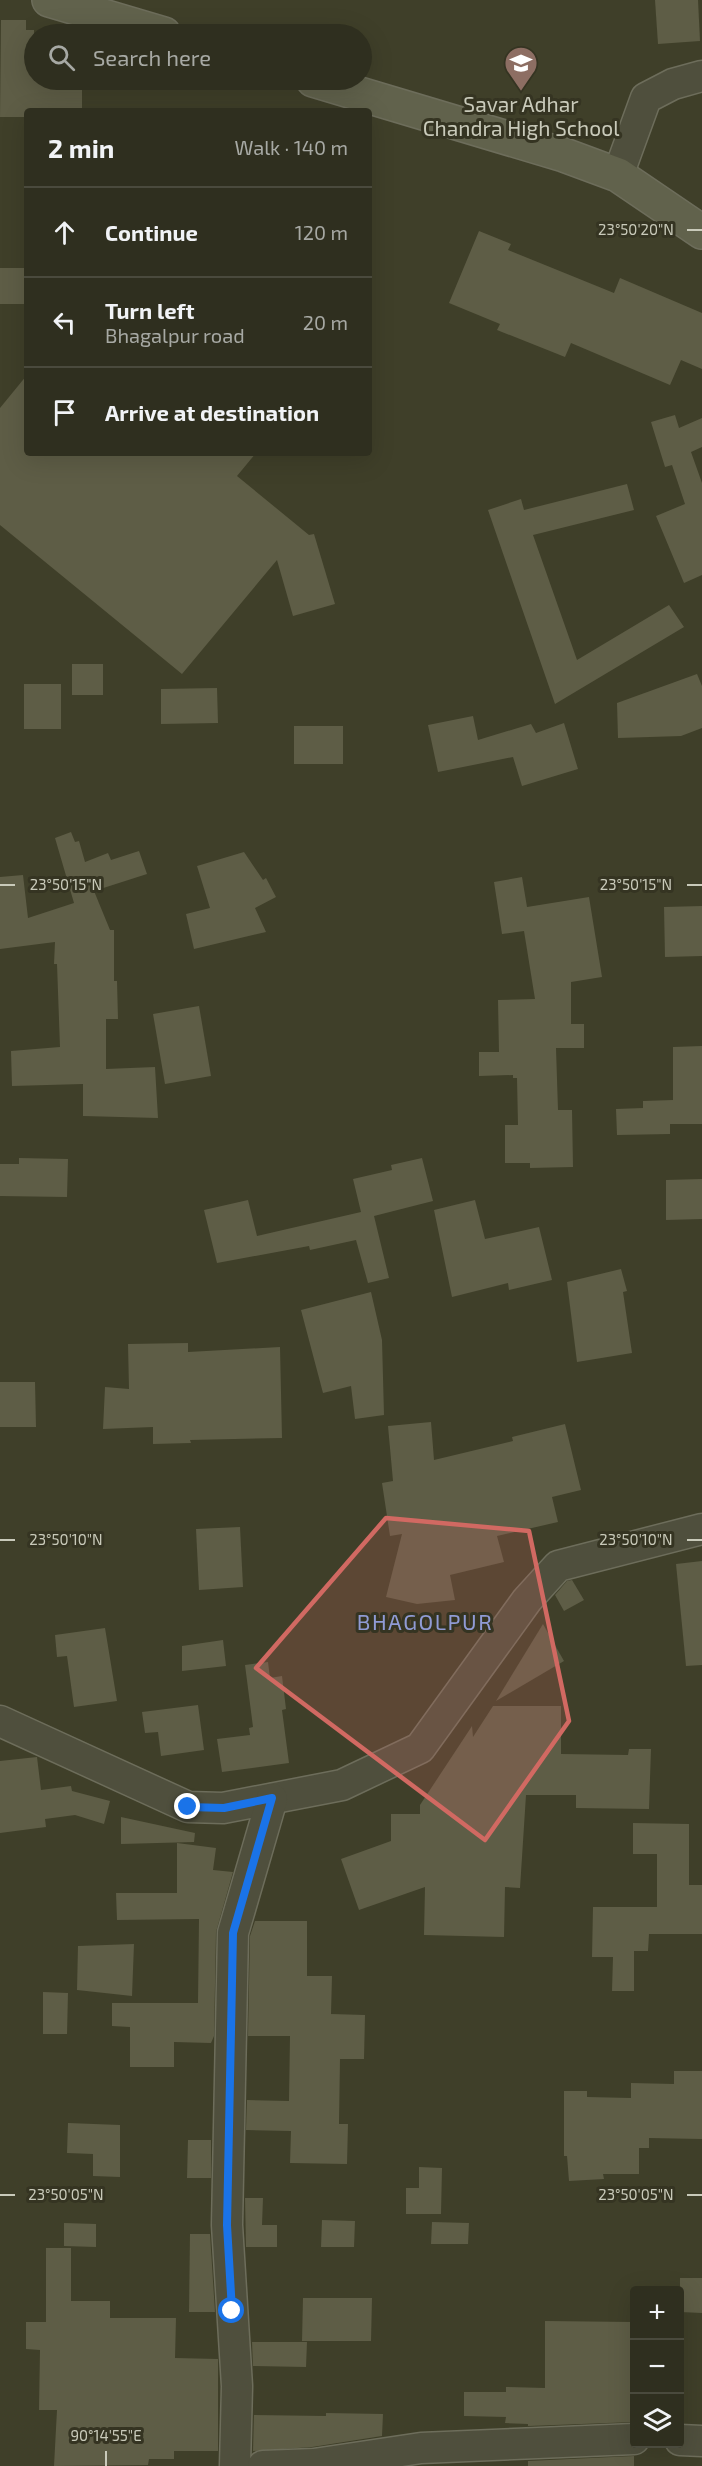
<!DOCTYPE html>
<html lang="en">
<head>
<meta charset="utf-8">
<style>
	body { margin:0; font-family:"Exo 2",sans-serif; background:#3b3b2c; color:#f1f3f6 }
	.controls { position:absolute; right:18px; bottom:18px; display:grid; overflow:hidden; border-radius:6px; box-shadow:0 6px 24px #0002 }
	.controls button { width:54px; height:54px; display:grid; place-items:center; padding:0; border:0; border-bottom:2px solid #4a4a3d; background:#2f2f1f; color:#f1f3f6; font:30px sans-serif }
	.stop { position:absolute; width:18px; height:18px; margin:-14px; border:4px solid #1a73e8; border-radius:50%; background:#fff }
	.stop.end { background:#1a73e8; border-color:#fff; box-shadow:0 2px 6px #0008 }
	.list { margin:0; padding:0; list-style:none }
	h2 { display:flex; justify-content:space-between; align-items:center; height:78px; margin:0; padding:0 24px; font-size:26px }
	h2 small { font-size:20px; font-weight:400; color:#a7a9a4 }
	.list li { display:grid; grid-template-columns:39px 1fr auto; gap:18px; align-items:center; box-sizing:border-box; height:90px; padding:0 24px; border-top:2px solid #4a4a3d }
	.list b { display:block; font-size:22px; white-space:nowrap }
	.list p { margin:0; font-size:20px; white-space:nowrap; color:#a7a9a4 }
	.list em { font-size:20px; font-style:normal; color:#a7a9a4 }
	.icon { flex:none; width:33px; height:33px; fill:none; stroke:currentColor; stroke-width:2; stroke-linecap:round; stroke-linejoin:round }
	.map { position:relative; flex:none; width:702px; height:2466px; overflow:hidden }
	.search { position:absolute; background:#2f2f1f; box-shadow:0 6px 24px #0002; left:24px; top:24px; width:348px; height:66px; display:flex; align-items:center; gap:15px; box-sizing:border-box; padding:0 21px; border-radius:33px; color:#a7a9a4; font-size:22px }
	.panel { position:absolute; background:#2f2f1f; box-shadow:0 6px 24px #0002; left:24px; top:108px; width:348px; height:348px; border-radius:6px }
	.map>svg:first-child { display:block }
</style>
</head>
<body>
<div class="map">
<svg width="702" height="2466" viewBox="0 0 702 2466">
	<rect width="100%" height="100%" fill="#3f3f29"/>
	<g fill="#5e5d46">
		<path d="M 655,0 L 698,0 L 700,41 L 658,44 Z"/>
		<path d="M 1,20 L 26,20 L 26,30 L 34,30 L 34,80 L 51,80 L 51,85 L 82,85 L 82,111 L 27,111 L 27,117 L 0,117 Z"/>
		<path d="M 479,231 L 511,244 L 508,250 L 614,293 L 620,278 L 702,313 L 702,369 L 681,360 L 670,385 L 571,343 L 565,357 L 497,330 L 500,324 L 449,303 Z"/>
		<rect x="0" y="268" width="26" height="36"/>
		<path d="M 27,375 L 27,453 L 256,453 L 237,476 L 309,535 L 314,534 L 335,604 L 293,616 L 277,560 L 182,674 L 0,525 L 0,408 Z"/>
		<path d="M 675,415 L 679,428 L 702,418 L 702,447 L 691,452 L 702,483 L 702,575 L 684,583 L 656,516 L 685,504 L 672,465 L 665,467 L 651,422 Z"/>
		<path d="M 627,484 L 634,510 L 533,535 L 577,660 L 669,605 L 684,627 L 555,704 L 488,510 L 521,499 L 524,510 Z"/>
		<rect x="72" y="664" width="31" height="31"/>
		<path d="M 697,674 L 702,686 L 702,728 L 681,736 L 618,738 L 617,703 Z"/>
		<rect x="24" y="684" width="37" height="45"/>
		<path d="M 217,688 L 218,723 L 161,724 L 161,689 Z"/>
		<path d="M 473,716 L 478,740 L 531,724 L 536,733 L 564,723 L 578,769 L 522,786 L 513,757 L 438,772 L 428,725 Z"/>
		<rect x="294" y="726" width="49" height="38"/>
		<path d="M 71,832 L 75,842 L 79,841 L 85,862 L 108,853 L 111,860 L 139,851 L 147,874 L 94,891 L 110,930 L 114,930 L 114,981 L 117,981 L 118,1019 L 106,1019 L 106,1069 L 155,1067 L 158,1118 L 83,1116 L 83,1084 L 12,1086 L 11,1051 L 60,1047 L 57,964 L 54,964 L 55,942 L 0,949 L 0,877 L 23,875 L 28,918 L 74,903 L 55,838 Z"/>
		<path d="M 244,852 L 263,880 L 266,878 L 276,897 L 255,908 L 266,932 L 194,949 L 186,914 L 210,908 L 197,866 Z"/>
		<path d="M 522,877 L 527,907 L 589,897 L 602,977 L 571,982 L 571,1024 L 584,1024 L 584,1048 L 556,1048 L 558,1110 L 572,1110 L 573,1167 L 530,1168 L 530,1163 L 505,1163 L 505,1125 L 518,1125 L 517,1078 L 513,1078 L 513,1075 L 479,1076 L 479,1052 L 499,1052 L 498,1000 L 535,999 L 524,931 L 502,934 L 494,882 Z"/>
		<path d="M 702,906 L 702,956 L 665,957 L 664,907 Z"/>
		<path d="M 199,1006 L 211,1076 L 165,1084 L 153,1014 Z"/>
		<path d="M 702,1046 L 702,1124 L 670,1124 L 670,1134 L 617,1135 L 616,1109 L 643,1108 L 643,1101 L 673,1100 L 673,1047 Z"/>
		<path d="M 19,1158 L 68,1159 L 67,1197 L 0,1196 L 0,1164 L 19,1164 Z"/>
		<path d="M 422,1158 L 433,1201 L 374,1216 L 389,1278 L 368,1283 L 356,1240 L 310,1250 L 309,1246 L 217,1263 L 204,1210 L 248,1200 L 257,1236 L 361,1212 L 353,1179 L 392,1170 L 391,1165 Z"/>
		<path d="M 702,1179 L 702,1219 L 666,1220 L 666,1180 Z"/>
		<path d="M 475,1200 L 485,1239 L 539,1227 L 552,1280 L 509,1290 L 508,1283 L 452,1297 L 434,1210 Z"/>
		<path d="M 621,1269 L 627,1291 L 623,1292 L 632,1353 L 577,1362 L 567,1282 Z"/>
		<path d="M 371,1292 L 382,1340 L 384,1415 L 355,1419 L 351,1386 L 323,1393 L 301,1310 Z"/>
		<path d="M 188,1343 L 188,1352 L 280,1347 L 282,1438 L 190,1440 L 191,1443 L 153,1444 L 153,1427 L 103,1429 L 105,1387 L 129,1389 L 128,1344 Z"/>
		<path d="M 0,1382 L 35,1382 L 36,1427 L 0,1427 Z"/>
		<path d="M 431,1422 L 434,1460 L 513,1441 L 512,1437 L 565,1424 L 581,1490 L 552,1497 L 558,1522 L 497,1536 L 504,1562 L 450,1575 L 455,1600 L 417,1604 L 386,1597 L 402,1534 L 390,1536 L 382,1483 L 393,1481 L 388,1426 Z"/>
		<path d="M 240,1527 L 243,1587 L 199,1590 L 196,1529 Z"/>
		<path d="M 702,1561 L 702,1665 L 686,1666 L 676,1564 Z"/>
		<path d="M 572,1580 L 584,1600 L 564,1611 L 555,1595 L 567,1581 Z"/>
		<path d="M 543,1624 L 564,1661 L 496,1701 Z"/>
		<path d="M 105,1628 L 117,1701 L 74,1707 L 67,1656 L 57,1657 L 55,1635 Z"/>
		<path d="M 223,1640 L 226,1666 L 182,1671 L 182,1646 Z"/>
		<path d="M 268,1662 L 270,1678 L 282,1676 L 286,1709 L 282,1710 L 289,1763 L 222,1772 L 217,1739 L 250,1735 L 249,1728 L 253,1727 L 245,1665 Z"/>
		<path d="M 198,1705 L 204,1750 L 161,1756 L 158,1732 L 145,1733 L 142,1712 Z"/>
		<path d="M 493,1706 L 561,1706 L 561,1754 L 628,1755 L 629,1749 L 651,1749 L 649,1809 L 576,1808 L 576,1795 L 526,1795 L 520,1888 L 505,1887 L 504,1937 L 424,1935 L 425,1887 L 359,1910 L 341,1859 L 391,1841 L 391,1814 L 420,1814 L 420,1805 L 472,1726 L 473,1737 Z"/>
		<path d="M 37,1757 L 41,1790 L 71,1786 L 72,1791 L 110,1801 L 104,1824 L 75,1815 L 45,1819 L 46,1827 L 0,1833 L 0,1761 Z"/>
		<path d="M 121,1817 L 195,1833 L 194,1842 L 121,1844 Z"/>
		<path d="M 633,1823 L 689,1824 L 689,1885 L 702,1885 L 702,1934 L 649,1934 L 648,1951 L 634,1951 L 634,1991 L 612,1991 L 613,1957 L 592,1957 L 593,1907 L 657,1907 L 657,1854 L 633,1854 Z"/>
		<path d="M 177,1843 L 216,1848 L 213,1870 L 233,1872 L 216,1932 L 214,2036 L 211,2043 L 174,2042 L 174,2067 L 130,2067 L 130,2027 L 112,2026 L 112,2003 L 198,2003 L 199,1919 L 117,1920 L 116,1893 L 177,1893 Z"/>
		<path d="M 255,1921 L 307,1921 L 307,1976 L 332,1976 L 331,2014 L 365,2015 L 364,2059 L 340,2059 L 339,2124 L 348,2124 L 347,2164 L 290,2163 L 291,2131 L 246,2130 L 247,2100 L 289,2101 L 290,2036 L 248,2036 L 250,1936 Z"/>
		<path d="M 134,1944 L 132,1996 L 77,1990 L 78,1946 Z"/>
		<path d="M 43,1992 L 68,1993 L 67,2034 L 43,2034 Z"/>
		<path d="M 674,2071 L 702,2071 L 702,2139 L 649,2138 L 649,2148 L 639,2148 L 639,2174 L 603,2174 L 604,2179 L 569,2181 L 567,2156 L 564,2156 L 564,2091 L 587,2091 L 587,2097 L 631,2098 L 631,2083 L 674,2084 Z"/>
		<path d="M 68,2123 L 120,2125 L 120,2177 L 93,2176 L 93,2154 L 67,2153 Z"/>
		<path d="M 188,2140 L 211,2140 L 211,2178 L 187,2178 Z"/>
		<path d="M 419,2167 L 442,2168 L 441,2214 L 406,2214 L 406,2188 L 419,2188 Z"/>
		<path d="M 245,2198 L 263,2198 L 262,2225 L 277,2225 L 277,2247 L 246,2247 Z"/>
		<path d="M 322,2220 L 355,2221 L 354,2247 L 321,2247 Z"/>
		<path d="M 432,2222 L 469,2223 L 468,2244 L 431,2244 Z"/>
		<path d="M 64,2223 L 96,2224 L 96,2247 L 64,2246 Z"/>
		<path d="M 190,2234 L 210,2234 L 215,2312 L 189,2312 Z"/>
		<path d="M 46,2248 L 71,2248 L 71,2301 L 110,2301 L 110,2318 L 176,2318 L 175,2358 L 218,2359 L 218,2451 L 174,2451 L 174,2459 L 149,2459 L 148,2465 L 54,2466 L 57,2410 L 39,2410 L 40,2350 L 26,2349 L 26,2322 L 46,2322 Z"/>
		<path d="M 680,2278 L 702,2278 L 702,2313 L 680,2312 Z"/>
		<path d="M 303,2298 L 372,2298 L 371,2341 L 302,2341 Z"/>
		<path d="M 545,2321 L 634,2322 L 634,2422 L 528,2426 L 528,2424 L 505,2423 L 506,2417 L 464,2416 L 464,2392 L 506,2392 L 506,2387 L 545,2388 Z"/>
		<path d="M 252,2342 L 307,2342 L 306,2367 L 253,2366 Z"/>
		<path d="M 326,2413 L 383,2414 L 382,2436 L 312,2447 L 253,2451 L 254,2415 L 326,2416 Z"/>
		<path d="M 634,2456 L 634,2466 L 528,2466 L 528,2461 Z"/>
	</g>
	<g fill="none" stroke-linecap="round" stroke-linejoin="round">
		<g stroke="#6d6d5b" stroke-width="33">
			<g id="street">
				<path d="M 618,175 L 646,98 L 673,84 L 702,76"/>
				<path d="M 0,1721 L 188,1807 L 223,1808 L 342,1785 L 420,1748 L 527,1600 L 558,1566 L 702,1529"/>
				<path d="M 680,2440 L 702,2441"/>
				<path d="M 235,2466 L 237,2386 L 227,2225 L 233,1933 L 272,1799"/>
				<path d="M 263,2466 L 314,2464 L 421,2448 L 634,2439"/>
			</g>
		</g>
		<g stroke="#6d6d5b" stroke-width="36">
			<g id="secondary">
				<path d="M 49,0 L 164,34"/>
				<path d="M 313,80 L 564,155 L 618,175 L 702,232"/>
			</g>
		</g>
		<use href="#street" stroke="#4f4f3d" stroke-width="30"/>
		<use href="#secondary" stroke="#61624c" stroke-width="33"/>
	</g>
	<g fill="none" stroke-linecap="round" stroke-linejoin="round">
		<path stroke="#1a73e8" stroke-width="8" d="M 188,1807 L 224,1808 L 272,1798 L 233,1933 L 227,2225 L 232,2311"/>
	</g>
	<path fill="#d16962" fill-opacity="0.2" stroke="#d16962" stroke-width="4.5" stroke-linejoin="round" d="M 386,1518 L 529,1531 L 569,1721 L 485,1840 L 256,1668 Z"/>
	<path fill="none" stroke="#c9caba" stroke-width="2" d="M 687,230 L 702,230M 0,885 L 15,885M 687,885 L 702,885M 0,1540 L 15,1540M 687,1540 L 702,1540M 0,2195 L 15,2195M 687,2195 L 702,2195M 106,2451 L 106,2466"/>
	<defs>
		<g id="school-pin" transform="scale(1.725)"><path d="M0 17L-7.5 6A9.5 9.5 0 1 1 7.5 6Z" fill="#8d6e63" stroke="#353422"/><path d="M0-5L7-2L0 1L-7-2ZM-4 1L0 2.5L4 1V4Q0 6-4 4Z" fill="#fff"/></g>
	</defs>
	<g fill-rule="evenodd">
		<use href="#school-pin" x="521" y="63"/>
	</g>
	<g text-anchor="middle" stroke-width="6" stroke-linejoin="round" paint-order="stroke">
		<g font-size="21" fill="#c9caba" stroke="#353422">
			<text x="521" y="112">Savar Adhar<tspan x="521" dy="24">Chandra High School</tspan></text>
		</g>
		<g font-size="22" letter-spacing="1.5" fill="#909bd5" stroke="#353422">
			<text x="425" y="1630">BHAGOLPUR</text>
		</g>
	</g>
	<g font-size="15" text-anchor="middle" fill="#c9caba" stroke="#353422" stroke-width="6" stroke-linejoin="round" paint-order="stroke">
		<text x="636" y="235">23°50'20"N</text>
		<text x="66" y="890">23°50'15"N</text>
		<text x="636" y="890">23°50'15"N</text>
		<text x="66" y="1545">23°50'10"N</text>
		<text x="636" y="1545">23°50'10"N</text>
		<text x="66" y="2200">23°50'05"N</text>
		<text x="636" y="2200">23°50'05"N</text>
		<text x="106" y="2441">90°14'55"E</text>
	</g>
</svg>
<div class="controls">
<button>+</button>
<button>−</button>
<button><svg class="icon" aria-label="layers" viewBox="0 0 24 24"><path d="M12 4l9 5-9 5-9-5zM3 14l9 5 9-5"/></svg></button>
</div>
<div class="stop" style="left:232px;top:2311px"></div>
<div class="stop end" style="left:188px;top:1807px"></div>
<div class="search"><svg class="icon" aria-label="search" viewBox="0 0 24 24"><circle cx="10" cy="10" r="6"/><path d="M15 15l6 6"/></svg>Search here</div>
<section class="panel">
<h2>2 min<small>Walk · 140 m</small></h2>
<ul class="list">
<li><svg class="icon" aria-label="ahead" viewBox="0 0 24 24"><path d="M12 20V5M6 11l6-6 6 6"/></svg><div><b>Continue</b></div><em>120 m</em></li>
<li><svg class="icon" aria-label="left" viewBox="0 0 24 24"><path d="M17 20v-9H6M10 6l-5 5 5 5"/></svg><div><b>Turn left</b><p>Bhagalpur road</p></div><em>20 m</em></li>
<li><svg class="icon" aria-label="arrive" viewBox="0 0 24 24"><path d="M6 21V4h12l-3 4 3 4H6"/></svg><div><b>Arrive at destination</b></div></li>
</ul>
</section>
</div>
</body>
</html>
